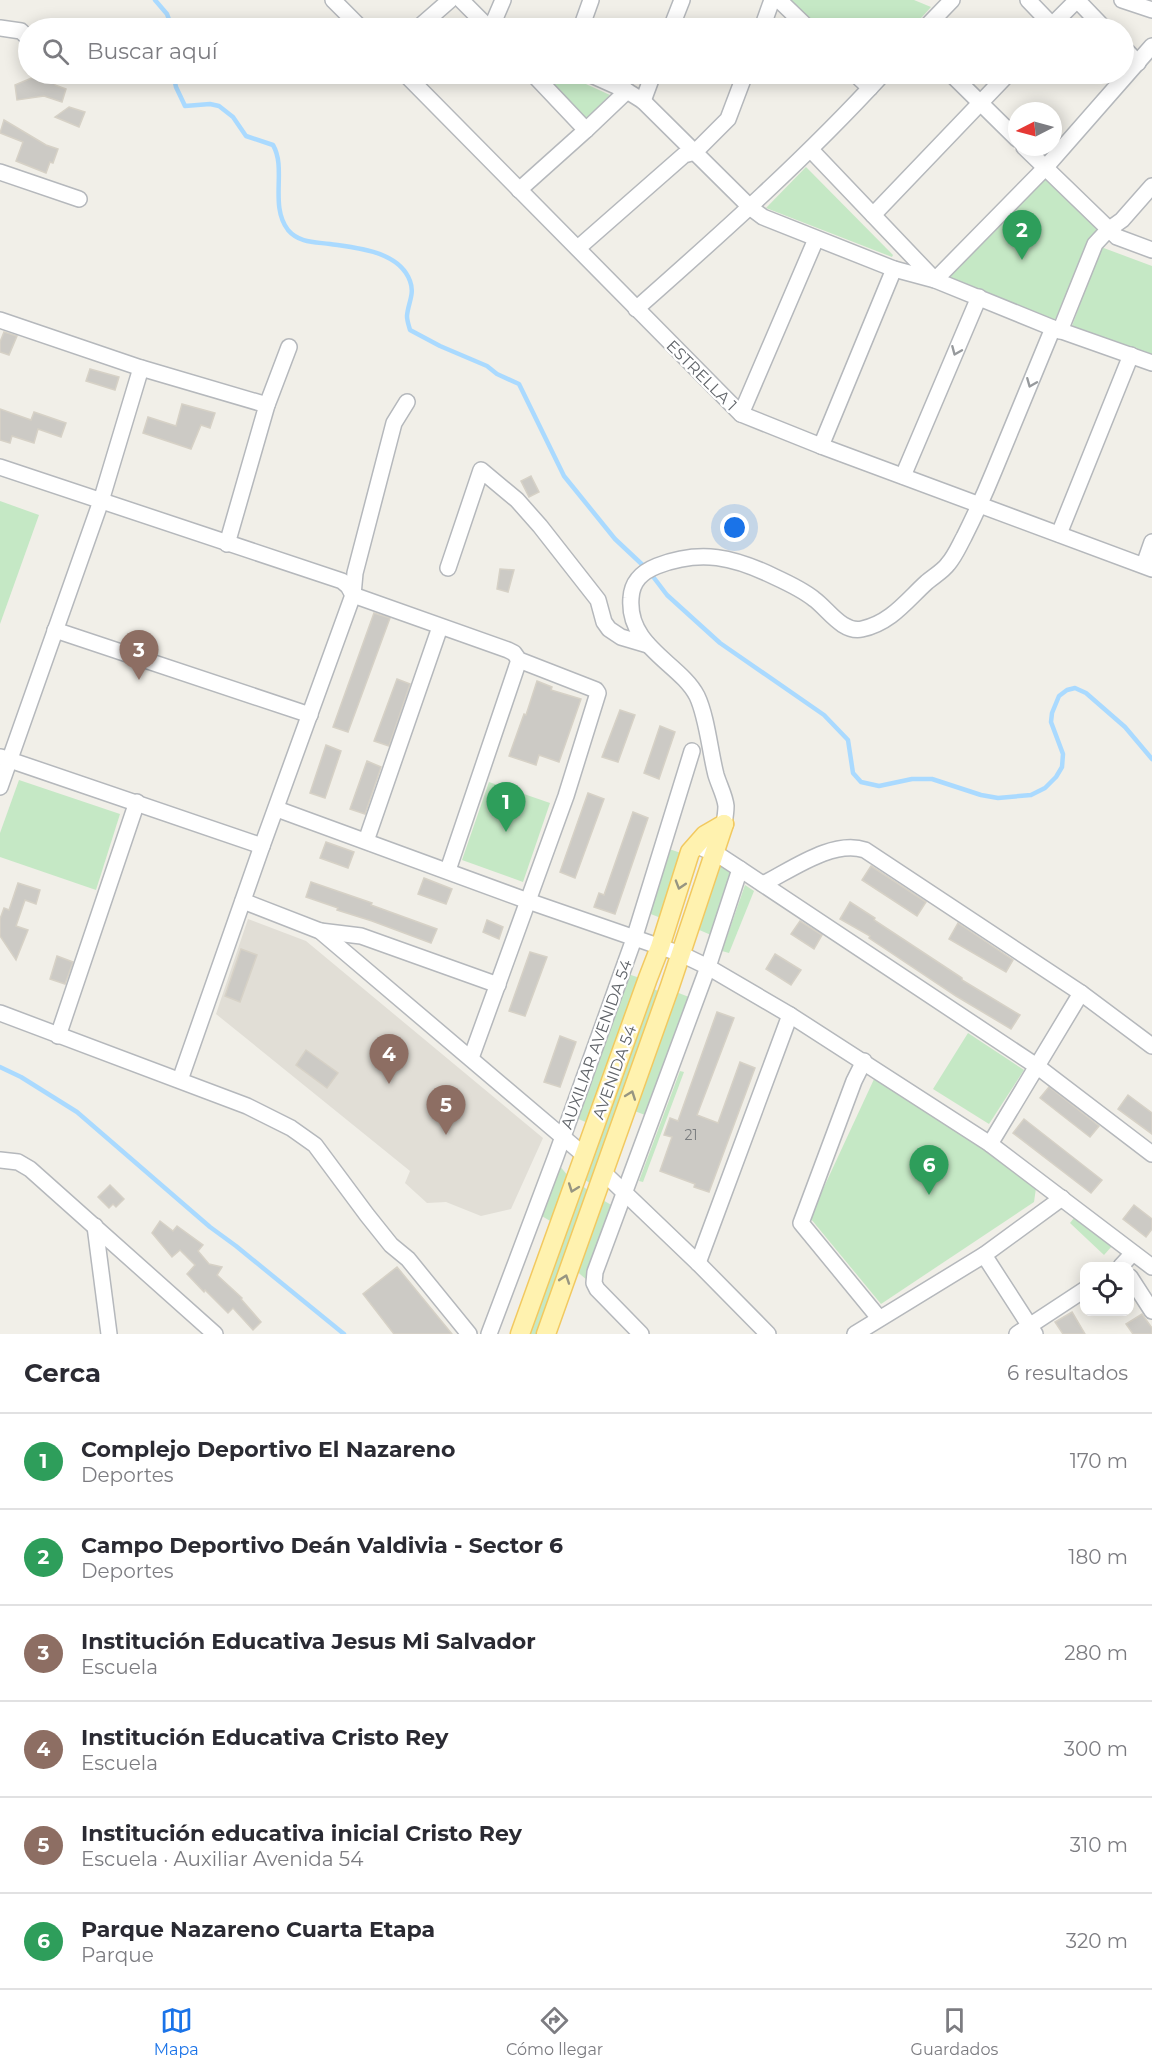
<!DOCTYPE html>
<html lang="es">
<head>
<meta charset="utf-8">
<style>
	body { margin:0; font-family:Montserrat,sans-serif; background:#f7f7f7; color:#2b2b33 }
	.controls { position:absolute; right:18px; bottom:18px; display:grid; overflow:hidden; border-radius:12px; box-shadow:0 3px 15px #0003 }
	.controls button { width:54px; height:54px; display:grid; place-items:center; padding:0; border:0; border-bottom:2px solid #e1e1e2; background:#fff; color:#2b2b33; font:30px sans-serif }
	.compass { position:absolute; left:1008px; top:102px; width:54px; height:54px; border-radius:50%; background:#fff; box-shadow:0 3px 15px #0003; rotate:264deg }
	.you { position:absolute; left:735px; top:528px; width:21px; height:21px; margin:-15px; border:4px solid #fff; border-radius:50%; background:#1a73e8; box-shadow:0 0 0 9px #1a73e833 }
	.badge { display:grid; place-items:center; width:39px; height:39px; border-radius:50%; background:#1a73e8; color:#fff; font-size:20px; font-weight:700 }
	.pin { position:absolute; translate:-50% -50px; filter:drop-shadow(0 2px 3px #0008) }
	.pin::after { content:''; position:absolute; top:32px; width:21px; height:18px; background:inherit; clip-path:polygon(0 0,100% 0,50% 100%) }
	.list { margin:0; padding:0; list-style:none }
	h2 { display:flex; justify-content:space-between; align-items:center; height:78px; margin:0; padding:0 24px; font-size:26px }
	h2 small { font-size:20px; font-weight:400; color:#7c7c81 }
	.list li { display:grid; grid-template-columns:39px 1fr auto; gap:18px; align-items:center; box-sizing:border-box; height:96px; padding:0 24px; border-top:2px solid #e1e1e2 }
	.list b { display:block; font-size:22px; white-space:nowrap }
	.list p { margin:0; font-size:20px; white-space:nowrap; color:#7c7c81 }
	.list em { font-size:20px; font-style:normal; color:#7c7c81 }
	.icon { flex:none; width:33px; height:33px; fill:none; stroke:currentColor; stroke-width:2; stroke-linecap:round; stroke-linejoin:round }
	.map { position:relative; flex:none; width:1152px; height:1334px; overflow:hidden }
	.search { position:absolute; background:#fff; box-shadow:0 3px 15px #0003; left:18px; right:18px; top:18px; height:66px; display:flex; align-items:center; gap:15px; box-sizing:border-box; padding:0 21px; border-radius:33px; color:#7c7c81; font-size:22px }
	.sheet { height:654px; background:#fff }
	nav { display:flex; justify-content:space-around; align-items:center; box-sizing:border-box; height:84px; border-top:2px solid #e1e1e2; background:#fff; font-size:16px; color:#7c7c81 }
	nav a { display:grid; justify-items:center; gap:3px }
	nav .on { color:#1a73e8 }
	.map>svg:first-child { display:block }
</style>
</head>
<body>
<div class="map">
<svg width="1152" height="1334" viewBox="0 0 1152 1334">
	<rect width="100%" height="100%" fill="#f1efe8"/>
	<path fill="#e1ded6" d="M 248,919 L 306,941 L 543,1138 L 511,1209 L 481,1216 L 446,1202 L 427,1203 L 405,1183 L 410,1171 L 216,1014 Z"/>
	<g fill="#c5e8c5">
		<path d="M 789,0 L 914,0 L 931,7 L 912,28 L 818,28 Z"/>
		<path d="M 542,74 L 564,74 L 610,95 L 586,120 Z"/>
		<path d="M 806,167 L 893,255 L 892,257 L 766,208 Z"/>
		<path d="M 1045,178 L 1098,230 L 1087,244 L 1055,320 L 949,277 Z"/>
		<path d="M 1101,247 L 1152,266 L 1152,355 L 1072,326 Z"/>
		<path d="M 0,501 L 39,515 L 0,624 Z"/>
		<path d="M 19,780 L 120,814 L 96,890 L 0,857 L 0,833 Z"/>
		<path d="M 489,782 L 550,803 L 523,882 L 462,860 Z"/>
		<path d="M 669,849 L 681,853 L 661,918 L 648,913 Z"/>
		<path d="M 721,865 L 730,869 L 731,872 L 711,935 L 697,929 L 718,866 Z"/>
		<path d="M 745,885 L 754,891 L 729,953 L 722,951 Z"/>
		<path d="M 628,974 L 640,978 L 588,1123 L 576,1118 Z"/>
		<path d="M 652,988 L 660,992 L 591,1184 L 584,1179 Z"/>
		<path d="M 676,992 L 689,997 L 645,1115 L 632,1110 Z"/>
		<path d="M 968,1033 L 1024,1070 L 989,1124 L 933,1089 Z"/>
		<path d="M 680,1071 L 684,1072 L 643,1182 L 639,1181 Z"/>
		<path d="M 875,1077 L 988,1151 L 1036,1188 L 1034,1202 L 881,1304 L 811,1219 L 811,1215 Z"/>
		<path d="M 559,1165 L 568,1176 L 552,1222 L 540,1215 Z"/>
		<path d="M 581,1185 L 589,1191 L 538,1334 L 528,1334 Z"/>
		<path d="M 601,1199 L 613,1206 L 587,1280 L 574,1269 Z"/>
		<path d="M 1074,1218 L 1112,1246 L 1104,1255 L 1070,1223 Z"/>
	</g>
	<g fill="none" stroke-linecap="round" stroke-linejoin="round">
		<g stroke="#aadaff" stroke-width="4.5">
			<path d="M 155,0 L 167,14 L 172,28"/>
			<path d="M 173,74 L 176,87 L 185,106 L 210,104 L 219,106 L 233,117 L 246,136 L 273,145 C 287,169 269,205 288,230 C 299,243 315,242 330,244 C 357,248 399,251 410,281 C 415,294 408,303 407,316 C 407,321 409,326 410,330 L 440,346 L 487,366 L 497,374 L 519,384 L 564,476 L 615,539 L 648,570 L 667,595 L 720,643 L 824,715 L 848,740 L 853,773 L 861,782 L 879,786 L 912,779 L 932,779 L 981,795 L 998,798 L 1031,795 L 1045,788 L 1056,777 L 1062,767 L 1063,754 L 1051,722 L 1052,713 L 1059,696 L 1067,690 L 1075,688 L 1086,693 L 1125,727 L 1152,759"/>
			<path d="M 0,1067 L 21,1077 L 77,1112 L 210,1227 L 236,1246 L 344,1334"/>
		</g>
	</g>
	<g fill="#cccac5" stroke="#d6d1c6" stroke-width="1.5">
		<path d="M 41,74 L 51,74 L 55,85 L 66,89 L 62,102 L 44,96 L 17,100 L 15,85 Z"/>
		<path d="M 69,107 L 85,112 L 79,127 L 55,117 Z"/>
		<path d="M 4,120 L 46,145 L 58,149 L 53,163 L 50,162 L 46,173 L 16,161 L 23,142 L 0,133 Z"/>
		<path d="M 4,332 L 17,336 L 9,355 L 0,352 L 0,342 Z"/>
		<path d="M 90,369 L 119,377 L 115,390 L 86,381 Z"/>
		<path d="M 182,404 L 215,413 L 210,428 L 201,425 L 191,449 L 143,433 L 148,417 L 176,426 Z"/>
		<path d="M 0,409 L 31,420 L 34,412 L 66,423 L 61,437 L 38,429 L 34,443 L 12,436 L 10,443 L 0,440 Z"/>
		<path d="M 531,476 L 539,492 L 529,497 L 521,481 Z"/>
		<path d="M 500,569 L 514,570 L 508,592 L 497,589 Z"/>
		<path d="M 374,613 L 390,618 L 348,732 L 333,727 Z"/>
		<path d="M 397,679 L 410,684 L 389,746 L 374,741 Z"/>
		<path d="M 537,681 L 552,687 L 551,690 L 581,699 L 559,762 L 539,755 L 536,765 L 509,756 L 524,714 L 526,715 Z"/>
		<path d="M 620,710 L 635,715 L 618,762 L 602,757 Z"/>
		<path d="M 660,726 L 675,732 L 659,779 L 644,773 Z"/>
		<path d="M 326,745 L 341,751 L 325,798 L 310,793 Z"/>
		<path d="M 367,761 L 381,767 L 365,814 L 350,809 Z"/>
		<path d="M 588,793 L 604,799 L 575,878 L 560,872 Z"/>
		<path d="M 633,812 L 648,818 L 615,914 L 594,907 L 599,893 L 604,895 Z"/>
		<path d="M 326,842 L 354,852 L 348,868 L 320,858 Z"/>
		<path d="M 871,866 L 926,902 L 917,916 L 862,880 Z"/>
		<path d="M 424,878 L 452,889 L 446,904 L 418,894 Z"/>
		<path d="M 311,882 L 372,903 L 371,905 L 437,929 L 431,943 L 372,921 L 337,910 L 338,908 L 306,897 Z"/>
		<path d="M 18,883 L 40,890 L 36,904 L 25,900 L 16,926 L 28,930 L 16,960 L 0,936 L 0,919 L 4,908 L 9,910 Z"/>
		<path d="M 850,902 L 875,918 L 874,920 L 962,978 L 962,980 L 1020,1015 L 1011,1029 L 956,996 L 869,938 L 870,936 L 840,919 Z"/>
		<path d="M 487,920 L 503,927 L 499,939 L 483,932 Z"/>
		<path d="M 800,921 L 822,935 L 814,949 L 791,934 Z"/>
		<path d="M 958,923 L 1013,960 L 1006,972 L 949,939 Z"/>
		<path d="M 241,949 L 257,955 L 240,1002 L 225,996 Z"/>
		<path d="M 530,952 L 547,957 L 525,1016 L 509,1011 Z"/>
		<path d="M 775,954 L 801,970 L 791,985 L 766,969 Z"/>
		<path d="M 57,956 L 73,962 L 65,984 L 50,979 Z"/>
		<path d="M 717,1012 L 734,1018 L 697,1115 L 718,1123 L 740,1062 L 755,1068 L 709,1192 L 694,1187 L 695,1184 L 660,1171 L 672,1137 L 664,1135 L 670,1118 L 678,1121 Z"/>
		<path d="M 560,1036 L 576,1042 L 560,1087 L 544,1082 Z"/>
		<path d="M 306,1050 L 338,1073 L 327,1088 L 296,1065 Z"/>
		<path d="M 1049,1087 L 1099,1126 L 1090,1137 L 1040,1098 Z"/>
		<path d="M 1128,1095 L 1152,1113 L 1152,1134 L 1118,1109 Z"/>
		<path d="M 1024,1119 L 1102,1180 L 1091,1193 L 1013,1133 Z"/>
		<path d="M 110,1185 L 124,1199 L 116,1207 L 113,1204 L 109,1208 L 98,1197 Z"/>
		<path d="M 1134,1205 L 1152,1219 L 1152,1229 L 1146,1237 L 1123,1219 Z"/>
		<path d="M 160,1221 L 173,1231 L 177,1226 L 203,1245 L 198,1251 L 209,1264 L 222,1267 L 217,1275 L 242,1298 L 241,1299 L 261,1322 L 253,1330 L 233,1308 L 228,1313 L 205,1290 L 204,1292 L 187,1274 L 195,1265 L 180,1250 L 172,1257 L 152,1233 Z"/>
		<path d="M 397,1267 L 452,1334 L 394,1334 L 363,1294 Z"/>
		<path d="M 1072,1312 L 1085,1334 L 1063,1334 L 1055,1322 Z"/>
		<path d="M 1142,1314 L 1152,1328 L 1152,1334 L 1133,1334 L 1126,1324 Z"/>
	</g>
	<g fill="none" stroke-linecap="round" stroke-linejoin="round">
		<g stroke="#b5b8bc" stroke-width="18">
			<g id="minor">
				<path d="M 333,0 L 361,28"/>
				<path d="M 461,0 L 489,28"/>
				<path d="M 779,0 L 808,28"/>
				<path d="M 1028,0 L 1052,25"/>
				<path d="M 1122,0 L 1152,10"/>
				<path d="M 0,28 L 21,31 L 28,38"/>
				<path d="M 418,28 L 450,0"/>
				<path d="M 491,28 L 503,0"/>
				<path d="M 581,28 L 591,0"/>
				<path d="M 671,28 L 682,0"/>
				<path d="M 762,28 L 772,0"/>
				<path d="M 925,28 L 952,0"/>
				<path d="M 1049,28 L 1074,3 L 1080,3 L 1104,28"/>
				<path d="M 1124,48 L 1138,63"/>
				<path d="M 405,74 L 741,414 L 821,446 L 1152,569"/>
				<path d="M 533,74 L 586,130"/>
				<path d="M 589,74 L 627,91 L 643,101 L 751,208 L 763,217 L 894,269 L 935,280 L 1053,328 L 1152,363"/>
				<path d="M 855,74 L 870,88"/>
				<path d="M 951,74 L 1017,139"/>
				<path d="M 643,101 L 653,74"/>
				<path d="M 1024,147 L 1117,237 L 1152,250"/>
				<path d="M 811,150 L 935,280 L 1045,168 L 1152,46"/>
				<path d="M 0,172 L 79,199"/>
				<path d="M 519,190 L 586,130 L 627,91"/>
				<path d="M 873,215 L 1008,74"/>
				<path d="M 578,248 L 684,155 L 695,152 L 728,119 L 745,74"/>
				<path d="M 636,309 C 722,233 806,158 883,74"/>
				<path d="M 0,320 L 141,368 L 267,405"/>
				<path d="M 1060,331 L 1095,244 L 1108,230 L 1122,220 L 1152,186"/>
				<path d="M 741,414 L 816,239"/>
				<path d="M 821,446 L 894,269"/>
				<path d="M 0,467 L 342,581 L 348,586 L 353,595 L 508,650 L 514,653 L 519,660 L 596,690 L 598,693 L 566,796 L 471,1058"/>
				<path d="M 903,476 L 979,297"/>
				<path d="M 1059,534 L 1131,355"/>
				<path d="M 227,544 L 267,405 L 289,347"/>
				<path d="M 1144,565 L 1152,542"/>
				<path d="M 448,568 L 481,470 L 517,500 L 540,526 L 598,600 L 604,622 L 609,629 L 621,637 L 648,645"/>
				<path d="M 55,630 L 310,715"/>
				<path d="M 1,757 L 262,846"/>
				<path d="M 0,787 L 101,501 L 141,368"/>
				<path d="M 277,809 L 528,901 L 681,954 L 708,967 L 790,1015 L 990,1144 L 1152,1267"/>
				<path d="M 724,824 C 725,818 726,811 726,806 C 725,796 719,785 716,775 C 710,752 707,717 697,696 C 680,663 627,647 631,598 C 632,581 642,572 657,566 C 701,549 734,557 775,577 C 788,583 803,590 814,599 C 828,609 842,633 862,629 C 891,623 907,600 927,582 C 934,576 943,571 948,564 C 955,556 959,546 964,537 C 975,515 985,493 994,471 C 1014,423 1033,376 1053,328"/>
				<path d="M 366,841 L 440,627"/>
				<path d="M 704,849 L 714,852 L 740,869 L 1038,1067 L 1152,1154"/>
				<path d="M 448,870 L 519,660"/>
				<path d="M 763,884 C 791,870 833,839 865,850 L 1081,993 L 1152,1046"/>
				<path d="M 243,901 L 320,931 L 584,1155"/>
				<path d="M 320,931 L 361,936 L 498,985"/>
				<path d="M 0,1013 L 247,1106 L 291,1128 L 315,1145 L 367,1215 L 391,1245 L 408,1259 L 469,1334"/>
				<path d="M 58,1036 L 137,802"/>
				<path d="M 864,1061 L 854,1081 L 801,1223 L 879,1318"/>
				<path d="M 180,1080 L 262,846 L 353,595 L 355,573 L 394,423 L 407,402"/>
				<path d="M 990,1144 L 1081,993"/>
				<path d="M 0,1160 L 18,1162 L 30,1169 L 215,1334"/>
				<path d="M 603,1172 L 698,1263 L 768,1334"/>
				<path d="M 95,1226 L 109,1334"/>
				<path d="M 984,1255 L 1035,1334"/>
				<path d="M 698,1263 L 790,1015"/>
				<path d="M 1121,1266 L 1133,1253"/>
				<path d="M 1130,1277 L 1152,1311"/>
				<path d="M 489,1334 L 556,1156 L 634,939 L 692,751"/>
				<path d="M 641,1334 L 597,1289 L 594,1283 L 595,1272 L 708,967 L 740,869"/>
				<path d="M 855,1334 L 984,1255 L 1062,1198"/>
				<path d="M 1017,1334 L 1084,1290"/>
			</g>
		</g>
		<g stroke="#f2c960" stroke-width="21">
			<g id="major">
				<path d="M 520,1334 L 648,978 L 660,947 L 690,852 L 705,835 L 724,824"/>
				<path d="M 546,1334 L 670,986 L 724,824"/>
			</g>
		</g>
		<use href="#minor" stroke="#fff" stroke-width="15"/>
		<use href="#major" stroke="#fff2af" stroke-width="18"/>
	</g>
	<defs><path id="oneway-chevron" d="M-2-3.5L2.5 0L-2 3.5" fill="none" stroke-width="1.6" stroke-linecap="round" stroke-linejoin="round" transform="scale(1.5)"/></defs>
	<g stroke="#979a9d">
		<use href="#oneway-chevron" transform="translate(956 351) rotate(113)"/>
		<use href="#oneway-chevron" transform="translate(1031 383) rotate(112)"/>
	</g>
	<g stroke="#979581">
		<use href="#oneway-chevron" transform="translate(680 885) rotate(107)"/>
		<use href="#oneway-chevron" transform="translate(631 1095) rotate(-70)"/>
		<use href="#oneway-chevron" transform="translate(573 1188) rotate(110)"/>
		<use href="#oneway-chevron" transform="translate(565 1279) rotate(-71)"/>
	</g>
	<g text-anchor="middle" stroke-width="4.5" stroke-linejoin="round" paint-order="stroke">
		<g font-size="14" fill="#7a7d7f">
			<text x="691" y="1140">21</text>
		</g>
		<g font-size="16" fill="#5f6368" stroke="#fff">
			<text transform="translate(702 375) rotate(45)" y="6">ESTRELLA 1</text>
			<text transform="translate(596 1044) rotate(-70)" y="6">AUXILIAR AVENIDA 54</text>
			<text transform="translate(614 1072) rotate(-70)" y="6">AVENIDA 54</text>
		</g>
	</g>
</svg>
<div class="controls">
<button><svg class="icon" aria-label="locate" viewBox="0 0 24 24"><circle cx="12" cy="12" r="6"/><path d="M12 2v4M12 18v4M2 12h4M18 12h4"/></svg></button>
</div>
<svg class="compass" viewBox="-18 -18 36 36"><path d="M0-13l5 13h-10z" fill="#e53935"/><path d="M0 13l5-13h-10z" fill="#7c7c81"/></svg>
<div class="you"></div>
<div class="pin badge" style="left:506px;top:832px;background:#2e9e5b">1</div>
<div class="pin badge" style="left:1022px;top:260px;background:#2e9e5b">2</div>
<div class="pin badge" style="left:139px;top:680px;background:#8d6e63">3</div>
<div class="pin badge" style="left:389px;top:1084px;background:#8d6e63">4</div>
<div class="pin badge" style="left:446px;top:1135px;background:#8d6e63">5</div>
<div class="pin badge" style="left:929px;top:1195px;background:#2e9e5b">6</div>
<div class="search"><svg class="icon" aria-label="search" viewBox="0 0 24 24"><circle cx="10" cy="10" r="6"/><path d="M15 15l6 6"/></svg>Buscar aquí</div>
</div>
<section class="sheet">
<h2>Cerca<small>6 resultados</small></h2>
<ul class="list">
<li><span class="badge" style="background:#2e9e5b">1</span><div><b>Complejo Deportivo El Nazareno</b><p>Deportes</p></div><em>170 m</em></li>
<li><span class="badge" style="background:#2e9e5b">2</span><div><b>Campo Deportivo Deán Valdivia - Sector 6</b><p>Deportes</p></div><em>180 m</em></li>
<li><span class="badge" style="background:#8d6e63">3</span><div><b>Institución Educativa Jesus Mi Salvador</b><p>Escuela</p></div><em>280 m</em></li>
<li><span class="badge" style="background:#8d6e63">4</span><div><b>Institución Educativa Cristo Rey</b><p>Escuela</p></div><em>300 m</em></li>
<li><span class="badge" style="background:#8d6e63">5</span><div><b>Institución educativa inicial Cristo Rey</b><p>Escuela · Auxiliar Avenida 54</p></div><em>310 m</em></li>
<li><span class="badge" style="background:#2e9e5b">6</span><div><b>Parque Nazareno Cuarta Etapa</b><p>Parque</p></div><em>320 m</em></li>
</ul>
</section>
<nav>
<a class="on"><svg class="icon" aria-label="map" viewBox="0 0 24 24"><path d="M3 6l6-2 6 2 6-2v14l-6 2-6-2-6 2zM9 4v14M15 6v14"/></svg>Mapa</a>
<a><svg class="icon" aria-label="directions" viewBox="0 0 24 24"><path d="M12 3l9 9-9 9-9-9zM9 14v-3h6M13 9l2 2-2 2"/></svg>Cómo llegar</a>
<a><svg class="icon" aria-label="saved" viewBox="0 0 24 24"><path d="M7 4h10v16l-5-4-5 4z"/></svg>Guardados</a>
</nav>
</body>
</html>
